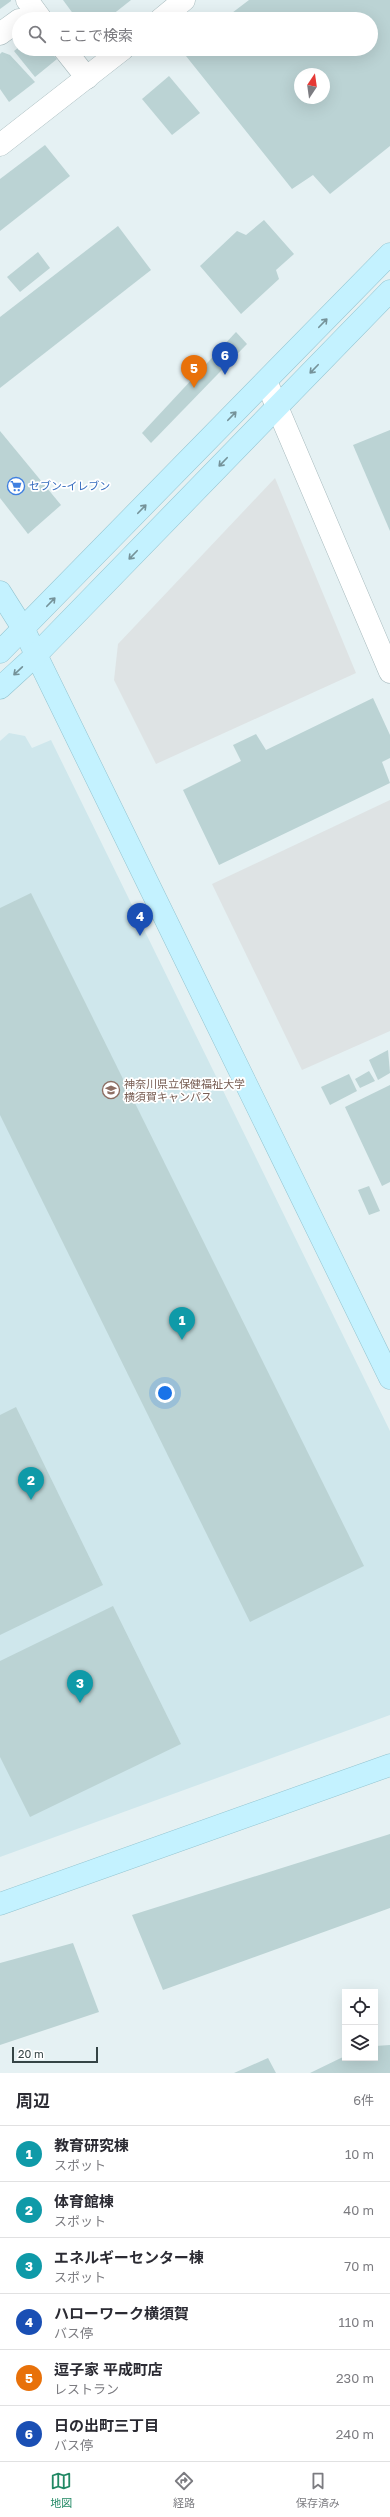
<!DOCTYPE html>
<html lang="ja">
<head>
<meta charset="utf-8">
<style>
	body { margin:0; font-family:"Golos Text","Noto Sans JP",sans-serif; background:#f7f7f7; color:#2b2b33 }
	.controls { position:absolute; right:12px; bottom:12px; display:grid; overflow:hidden; border-radius:0px; box-shadow:0 4px 16px #0002 }
	.controls button { width:36px; height:36px; display:grid; place-items:center; padding:0; border:0; border-bottom:1px solid #e1e1e2; background:#fff; color:#2b2b33; font:20px sans-serif }
	.compass { position:absolute; left:294px; top:68px; width:36px; height:36px; border-radius:50%; background:#fff; box-shadow:0 4px 16px #0002; rotate:13deg }
	.scale { position:absolute; left:12px; bottom:10px; width:86px; box-sizing:border-box; padding-left:4px; border:2px solid #354445; border-top:0; font-size:11px; line-height:14px; white-space:nowrap; color:#354445; -webkit-text-stroke:3px #fff; paint-order:stroke }
	.you { position:absolute; left:165px; top:1393px; width:14px; height:14px; margin:-10px; border:3px solid #fff; border-radius:50%; background:#1a73e8; box-shadow:0 0 0 6px #1a73e833 }
	.badge { display:grid; place-items:center; width:26px; height:26px; border-radius:50%; background:#218864; color:#fff; font-size:13px; font-weight:700 }
	.pin { position:absolute; translate:-50% -33px; filter:drop-shadow(0 1px 2px #0008) }
	.pin::after { content:''; position:absolute; top:21px; width:14px; height:12px; background:inherit; clip-path:polygon(0 0,100% 0,50% 100%) }
	.list { margin:0; padding:0; list-style:none }
	h2 { display:flex; justify-content:space-between; align-items:center; height:52px; margin:0; padding:0 16px; font-size:17px }
	h2 small { font-size:13px; font-weight:400; color:#7c7c81 }
	.list li { display:grid; grid-template-columns:26px 1fr auto; gap:12px; align-items:center; box-sizing:border-box; height:56px; padding:0 16px; border-top:1px solid #e1e1e2 }
	.list b { display:block; font-size:15px; white-space:nowrap }
	.list p { margin:0; font-size:13px; white-space:nowrap; color:#7c7c81 }
	.list em { font-size:13px; font-style:normal; color:#7c7c81 }
	.icon { flex:none; width:22px; height:22px; fill:none; stroke:currentColor; stroke-width:2; stroke-linecap:round; stroke-linejoin:round }
	.map { position:relative; flex:none; width:390px; height:2073px; overflow:hidden }
	.search { position:absolute; background:#fff; box-shadow:0 4px 16px #0002; left:12px; right:12px; top:12px; height:44px; display:flex; align-items:center; gap:10px; box-sizing:border-box; padding:0 14px; border-radius:22px; color:#7c7c81; font-size:15px }
	.sheet { height:388px; background:#fff }
	nav { display:flex; justify-content:space-around; align-items:center; box-sizing:border-box; height:56px; border-top:1px solid #e1e1e2; background:#fff; font-size:11px; color:#7c7c81 }
	nav a { display:grid; justify-items:center; gap:2px }
	nav .on { color:#218864 }
	.map>svg:first-child { display:block }
</style>
</head>
<body>
<div class="map">
<svg width="390" height="2073" viewBox="0 0 390 2073">
	<rect width="100%" height="100%" fill="#e5f1f3"/>
	<path fill="#cfe7ec" d="M 9,733 L 25,736 L 32,748 L 51,740 L 390,1431 L 390,1715 L 0,1857 L 0,741 Z"/>
	<g fill="#dee3e4">
		<path d="M 275,478 L 356,673 L 156,764 L 114,680 L 118,644 Z"/>
		<path d="M 390,800 L 390,1031 L 302,1070 L 212,884 Z"/>
	</g>
	<g fill="#bbd3d4" fill-rule="evenodd">
		<path d="M 0,0 L 11,0 L 11,1 L 0,9 Z"/>
		<path d="M 63,0 L 131,0 L 107,19 L 77,19 Z"/>
		<path d="M 249,0 L 390,0 L 390,146 L 330,194 L 313,175 L 292,189 L 182,51 L 185,49 L 371,49 L 371,19 L 224,19 ZM 300,74 L 324,74 L 324,98 L 300,98 Z"/>
		<path d="M 19,47 L 19,49 L 48,49 L 57,59 L 35,77 L 14,51 Z"/>
		<path d="M 2,52 L 10,55 L 35,82 L 9,102 L 0,89 L 0,54 Z"/>
		<path d="M 169,76 L 200,113 L 172,135 L 142,99 Z"/>
		<path d="M 45,145 L 70,176 L 0,231 L 0,179 Z"/>
		<path d="M 264,220 L 294,254 L 276,270 L 279,279 L 241,314 L 200,266 L 237,231 L 246,235 Z"/>
		<path d="M 118,226 L 151,270 L 0,388 L 0,317 Z"/>
		<path d="M 38,252 L 50,268 L 20,292 L 7,277 Z"/>
		<path d="M 236,332 L 247,344 L 151,443 L 142,433 Z"/>
		<path d="M 390,430 L 390,531 L 353,445 Z"/>
		<path d="M 0,431 L 61,505 L 28,534 L 0,498 Z"/>
		<path d="M 373,698 L 390,735 L 390,758 L 382,762 L 390,783 L 219,865 L 183,790 L 241,761 L 233,745 L 256,734 L 266,750 Z"/>
		<path d="M 31,893 L 364,1566 L 250,1622 L 0,1115 L 0,908 Z"/>
		<path d="M 388,1050 L 390,1073 L 378,1080 L 369,1060 Z"/>
		<path d="M 369,1071 L 375,1081 L 360,1088 L 355,1079 Z"/>
		<path d="M 349,1074 L 357,1091 L 330,1105 L 321,1087 Z"/>
		<path d="M 390,1085 L 390,1182 L 382,1186 L 345,1107 Z"/>
		<path d="M 369,1186 L 380,1211 L 369,1215 L 358,1190 Z"/>
		<path d="M 16,1407 L 103,1585 L 0,1635 L 0,1415 Z"/>
		<path d="M 113,1606 L 181,1744 L 30,1817 L 0,1757 L 0,1661 Z"/>
		<path d="M 390,1834 L 390,1908 L 163,1990 L 132,1915 Z"/>
		<path d="M 73,1943 L 99,2012 L 0,2045 L 0,1963 Z"/>
		<path d="M 390,2045 L 390,2073 L 310,2073 L 345,2056 L 375,2058 L 375,2046 Z"/>
		<path d="M 268,2058 L 276,2073 L 234,2073 Z"/>
	</g>
	<g fill="none" stroke-linecap="round" stroke-linejoin="round">
		<g stroke="#a8bbbe" stroke-width="23">
			<g id="street">
				<path d="M 27,0 L 41,19"/>
				<path d="M 161,19 L 184,0"/>
				<path d="M 0,34 L 19,20"/>
				<path d="M 64,49 L 87,78"/>
				<path d="M 0,145 L 123,49"/>
				<path d="M 266,381 L 390,672"/>
			</g>
		</g>
		<g stroke="#93c4d0" stroke-width="23">
			<g id="secondary">
				<path d="M 0,592 L 24,630 L 390,1378"/>
				<path d="M 0,652 L 390,254"/>
				<path d="M 0,688 L 36,655 L 390,291"/>
				<path d="M 0,1904 L 390,1765"/>
			</g>
		</g>
		<use href="#street" stroke="#fff" stroke-width="22"/>
		<use href="#secondary" stroke="#c4f2ff" stroke-width="22"/>
	</g>
	<defs><path id="oneway-shaft" d="M-6 0H5M1.5-3L5.5 0L1.5 3" fill="none" stroke-width="1.6" stroke-linecap="round" stroke-linejoin="round"/></defs>
	<g stroke="#759299">
		<use href="#oneway-shaft" transform="translate(323 323) rotate(-46)"/>
		<use href="#oneway-shaft" transform="translate(314 369) rotate(134)"/>
		<use href="#oneway-shaft" transform="translate(232 416) rotate(-46)"/>
		<use href="#oneway-shaft" transform="translate(223 462) rotate(134)"/>
		<use href="#oneway-shaft" transform="translate(142 509) rotate(-46)"/>
		<use href="#oneway-shaft" transform="translate(133 555) rotate(134)"/>
		<use href="#oneway-shaft" transform="translate(51 602) rotate(-46)"/>
		<use href="#oneway-shaft" transform="translate(18 671) rotate(137)"/>
	</g>
	<defs>
		<g id="supermarket-ring" transform="scale(0.9)"><circle r="9.5" fill="#fff" stroke="#3f7fe0" stroke-width="1.5"/><path d="M-6-5.5h2.5l.6 2H6L4.5 2H-2.5L-4.4-4H-6ZM-1.5 3.2a1.3 1.3 0 1 0 .1 0ZM3 3.2a1.3 1.3 0 1 0 .1 0Z" fill="#3f7fe0"/></g>
		<g id="university-ring" transform="scale(0.9)"><circle r="9.5" fill="#fff" stroke="#8d6e63" stroke-width="1.5"/><path d="M0-5L7-2L0 1L-7-2ZM-4 1L0 2.5L4 1V4Q0 6-4 4Z" fill="#8d6e63"/></g>
	</defs>
	<g fill-rule="evenodd">
		<use href="#supermarket-ring" x="16" y="486"/>
		<use href="#university-ring" x="111" y="1090"/>
	</g>
	<g text-anchor="middle" stroke-width="3.5" stroke-linejoin="round" paint-order="stroke">
		<g font-size="11" fill="#366cbe" stroke="#fff" text-anchor="start">
			<text x="29" y="490">セブン-イレブン</text>
		</g>
		<g font-size="11" fill="#785e54" stroke="#fff" text-anchor="start">
			<text x="124" y="1088">神奈川県立保健福祉大学<tspan x="124" dy="13">横須賀キャンパス</tspan></text>
		</g>
	</g>
</svg>
<div class="controls">
<button><svg class="icon" aria-label="locate" viewBox="0 0 24 24"><circle cx="12" cy="12" r="6"/><path d="M12 2v4M12 18v4M2 12h4M18 12h4"/></svg></button>
<button><svg class="icon" aria-label="layers" viewBox="0 0 24 24"><path d="M12 4l9 5-9 5-9-5zM3 14l9 5 9-5"/></svg></button>
</div>
<svg class="compass" viewBox="-18 -18 36 36"><path d="M0-13l5 13h-10z" fill="#e53935"/><path d="M0 13l5-13h-10z" fill="#7c7c81"/></svg>
<div class="scale">20 m</div>
<div class="you"></div>
<div class="pin badge" style="left:182px;top:1340px;background:#0f9aa8">1</div>
<div class="pin badge" style="left:31px;top:1500px;background:#0f9aa8">2</div>
<div class="pin badge" style="left:80px;top:1703px;background:#0f9aa8">3</div>
<div class="pin badge" style="left:140px;top:936px;background:#1a4fb4">4</div>
<div class="pin badge" style="left:194px;top:388px;background:#e8710a">5</div>
<div class="pin badge" style="left:225px;top:375px;background:#1a4fb4">6</div>
<div class="search"><svg class="icon" aria-label="search" viewBox="0 0 24 24"><circle cx="10" cy="10" r="6"/><path d="M15 15l6 6"/></svg>ここで検索</div>
</div>
<section class="sheet">
<h2>周辺<small>6件</small></h2>
<ul class="list">
<li><span class="badge" style="background:#0f9aa8">1</span><div><b>教育研究棟</b><p>スポット</p></div><em>10 m</em></li>
<li><span class="badge" style="background:#0f9aa8">2</span><div><b>体育館棟</b><p>スポット</p></div><em>40 m</em></li>
<li><span class="badge" style="background:#0f9aa8">3</span><div><b>エネルギーセンター棟</b><p>スポット</p></div><em>70 m</em></li>
<li><span class="badge" style="background:#1a4fb4">4</span><div><b>ハローワーク横須賀</b><p>バス停</p></div><em>110 m</em></li>
<li><span class="badge" style="background:#e8710a">5</span><div><b>逗子家 平成町店</b><p>レストラン</p></div><em>230 m</em></li>
<li><span class="badge" style="background:#1a4fb4">6</span><div><b>日の出町三丁目</b><p>バス停</p></div><em>240 m</em></li>
</ul>
</section>
<nav>
<a class="on"><svg class="icon" aria-label="map" viewBox="0 0 24 24"><path d="M3 6l6-2 6 2 6-2v14l-6 2-6-2-6 2zM9 4v14M15 6v14"/></svg>地図</a>
<a><svg class="icon" aria-label="directions" viewBox="0 0 24 24"><path d="M12 3l9 9-9 9-9-9zM9 14v-3h6M13 9l2 2-2 2"/></svg>経路</a>
<a><svg class="icon" aria-label="saved" viewBox="0 0 24 24"><path d="M7 4h10v16l-5-4-5 4z"/></svg>保存済み</a>
</nav>
</body>
</html>
